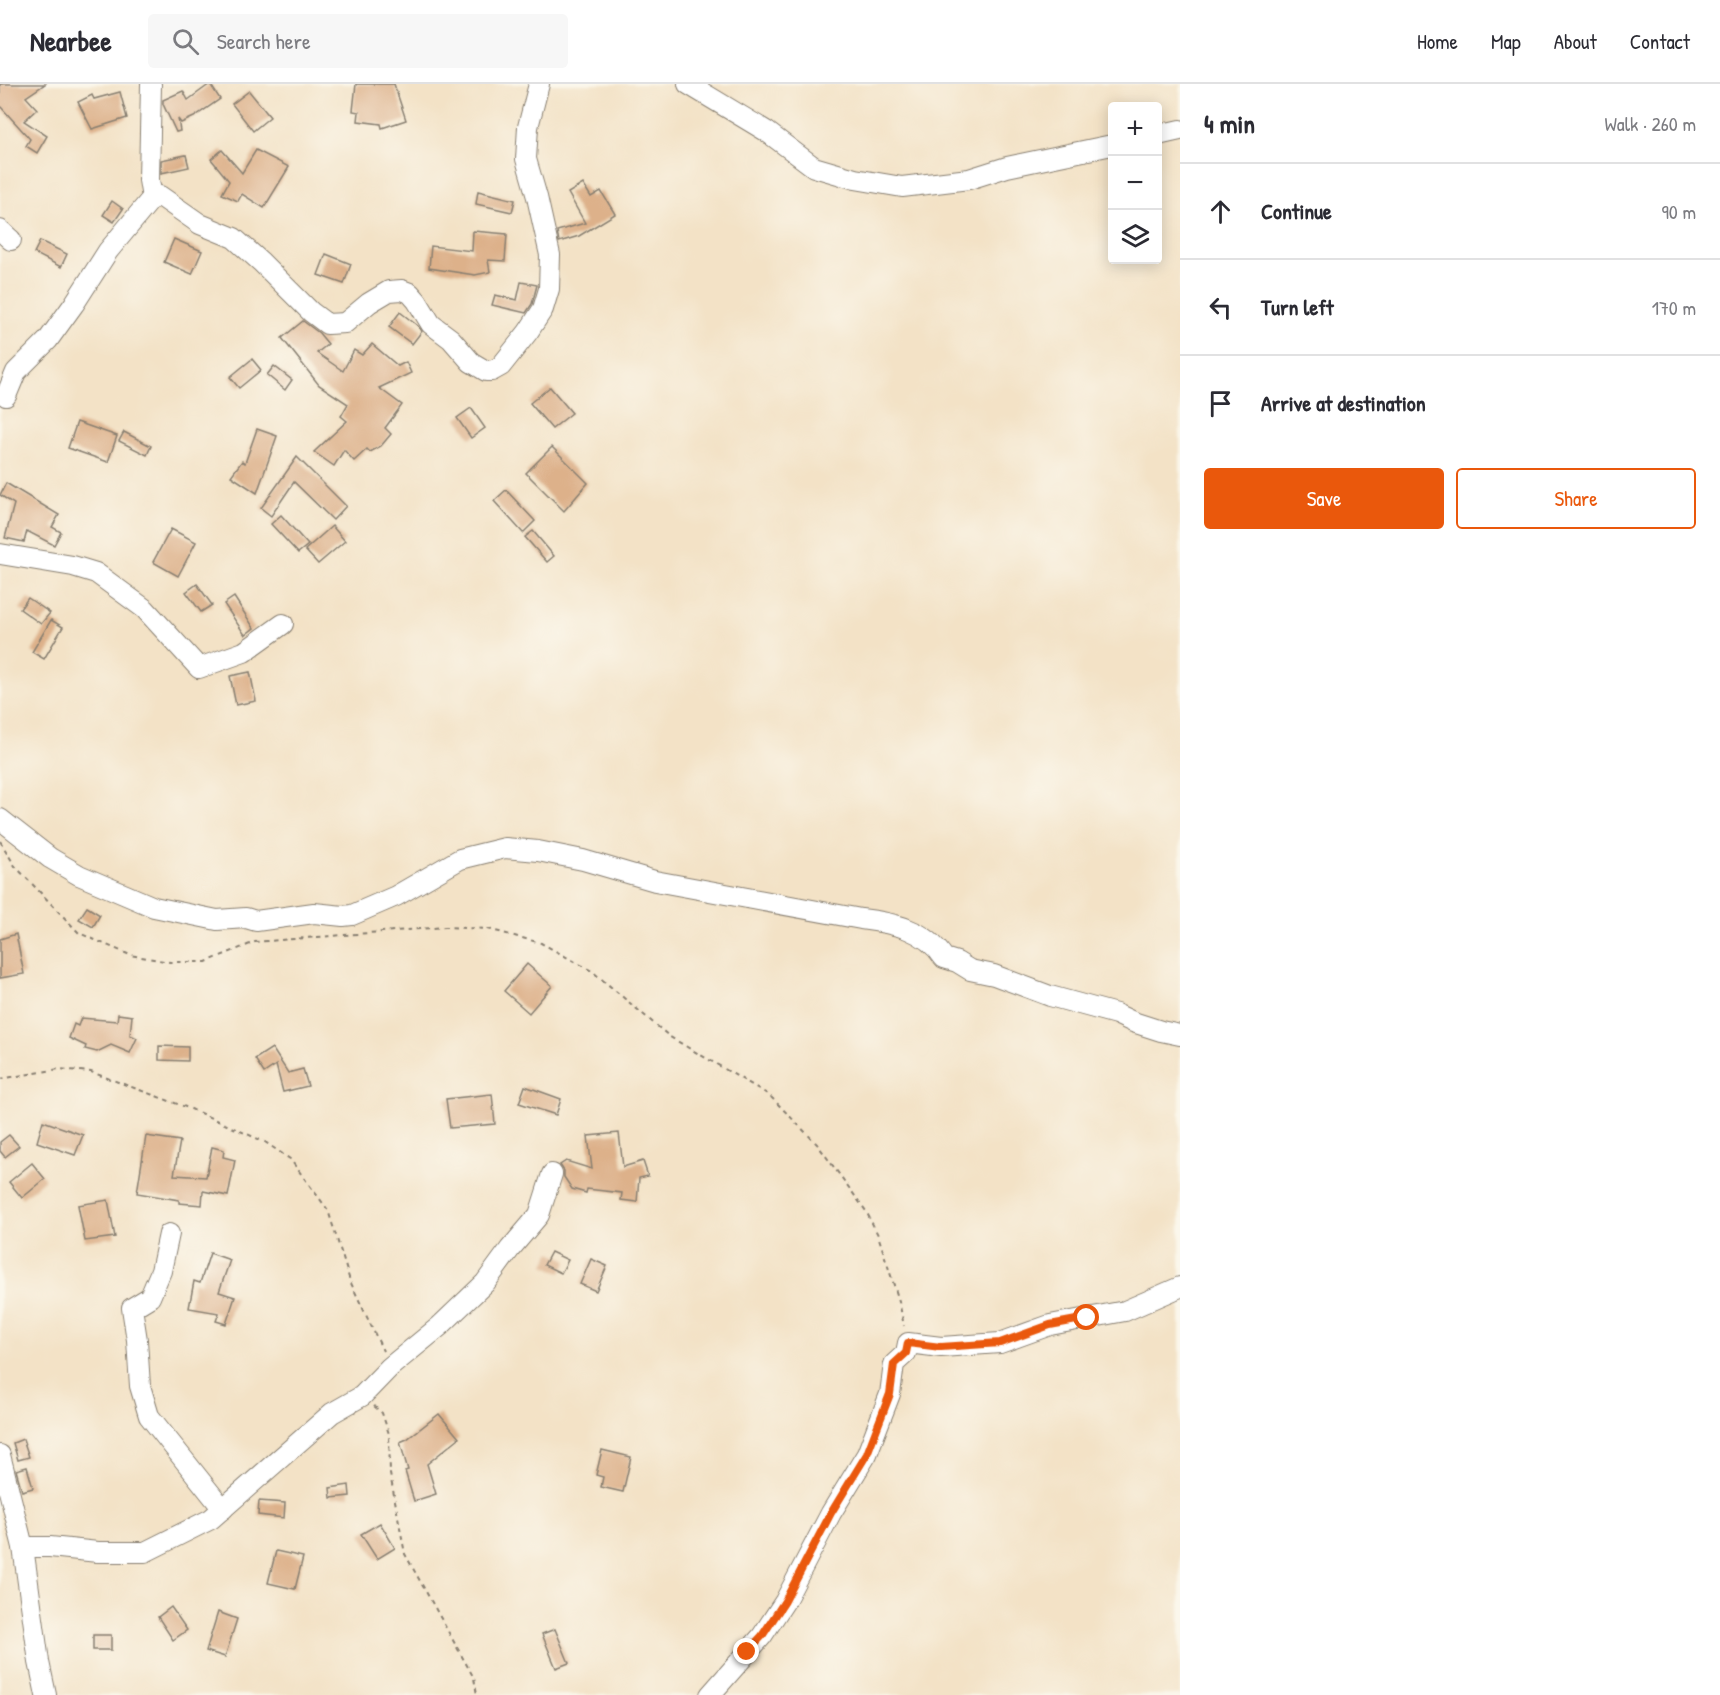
<!DOCTYPE html>
<html lang="en">
<head>
<meta charset="utf-8">
<style>
	body { margin:0; font-family:"Patrick Hand",sans-serif; background:#f7f7f7; color:#2b2b33 }
	.controls { position:absolute; right:18px; top:18px; display:grid; overflow:hidden; border-radius:6px; box-shadow:0 3px 15px #0003 }
	.controls button { width:54px; height:54px; display:grid; place-items:center; padding:0; border:0; border-bottom:2px solid #e1e1e2; background:#fff; color:#2b2b33; font:30px sans-serif }
	.stop { position:absolute; width:18px; height:18px; margin:-14px; border:4px solid #ea580c; border-radius:50%; background:#fff }
	.stop.end { background:#ea580c; border-color:#fff; box-shadow:0 2px 6px #0008 }
	.list { margin:0; padding:0; list-style:none }
	h2 { display:flex; justify-content:space-between; align-items:center; height:78px; margin:0; padding:0 24px; font-size:26px }
	h2 small { font-size:20px; font-weight:400; color:#7c7c81 }
	.list li { display:grid; grid-template-columns:39px 1fr auto; gap:18px; align-items:center; box-sizing:border-box; height:96px; padding:0 24px; border-top:2px solid #e1e1e2 }
	.list b { display:block; font-size:22px; white-space:nowrap }
	.list em { font-size:20px; font-style:normal; color:#7c7c81 }
	.actions { display:flex; gap:12px; padding:18px 24px }
	.actions a { flex:1; padding:14px 0; border:2px solid #ea580c; border-radius:6px; text-align:center; font-size:21px; color:#ea580c }
	.actions .main { background:#ea580c; color:#fff }
	.icon { flex:none; width:33px; height:33px; fill:none; stroke:currentColor; stroke-width:2; stroke-linecap:round; stroke-linejoin:round }
	.map { position:relative; flex:none; width:1180px; height:1611px; overflow:hidden }
	header { display:flex; align-items:center; gap:36px; box-sizing:border-box; height:84px; padding:0 30px; background:#fff; border-bottom:2px solid #e1e1e2 }
	header strong { font-size:28px }
	nav { display:flex; gap:33px; margin-inline-start:auto; font-size:21px }
	.search { width:420px; height:54px; background:#f7f7f7; display:flex; align-items:center; gap:15px; box-sizing:border-box; padding:0 21px; border-radius:6px; color:#7c7c81; font-size:22px }
	main { display:flex }
	aside { flex:1; background:#fff }
	.map>svg:first-child { display:block }
</style>
</head>
<body>
<header>
<strong>Nearbee</strong>
<div class="search"><svg class="icon" aria-label="search" viewBox="0 0 24 24"><circle cx="10" cy="10" r="6"/><path d="M15 15l6 6"/></svg>Search here</div>
<nav><a>Home</a><a>Map</a><a>About</a><a>Contact</a></nav>
</header>
<main>
<div class="map">
<svg width="1180" height="1611" viewBox="0 0 1180 1611">
	<rect width="100%" height="100%" fill="#fbf7ec"/>
	<filter id="ink" filterUnits="userSpaceOnUse"><feTurbulence type="fractalNoise" baseFrequency=".0167" numOctaves="2"/><feDisplacementMap in="SourceGraphic" scale="12" xChannelSelector="R" yChannelSelector="G"/><feConvolveMatrix kernelMatrix="1 2 1 2 8 2 1 2 1" color-interpolation-filters="sRGB"/></filter>
	<filter id="wash" filterUnits="userSpaceOnUse"><feTurbulence type="fractalNoise" baseFrequency=".008" numOctaves="4" result="noise"/><feDisplacementMap in="SourceGraphic" scale="24" xChannelSelector="R" yChannelSelector="G"/><feGaussianBlur stdDeviation="1.35" result="paint"/><feColorMatrix in="noise" values="0 0 0 0 0 0 0 0 0 0 0 0 0 0 0 0 0 1.4 0 .05"/><feComposite in="paint" operator="in"/></filter>
	<g filter="url(#wash)">
		<rect width="100%" height="100%" fill="#f3e2c6"/>
		<g id="blocks">
			<g fill="#ddb18a">
				<path d="M 0,0 L 45,0 L 26,13 L 37,25 L 24,37 L 47,52 L 37,69 L 26,62 L 30,55 L 0,22 Z"/>
				<path d="M 210,0 L 220,15 L 194,33 L 181,39 L 178,35 L 180,47 L 176,48 L 163,20 L 163,16 L 183,7 L 188,16 Z"/>
				<path d="M 356,0 L 394,0 L 406,36 L 382,44 L 381,40 L 358,37 L 359,28 L 353,27 Z"/>
				<path d="M 249,7 L 270,33 L 253,47 L 232,20 Z"/>
				<path d="M 120,8 L 127,34 L 92,45 L 78,18 L 92,11 L 94,15 Z"/>
				<path d="M 222,66 L 242,89 L 256,66 L 289,83 L 264,124 L 242,110 L 238,117 L 222,110 L 229,97 L 211,75 Z"/>
				<path d="M 186,71 L 189,83 L 161,89 L 161,76 Z"/>
				<path d="M 583,100 L 591,113 L 601,107 L 615,130 L 579,152 L 559,158 L 557,147 L 585,139 L 568,109 Z"/>
				<path d="M 478,107 L 515,116 L 512,128 L 476,120 Z"/>
				<path d="M 112,117 L 123,125 L 114,138 L 103,131 Z"/>
				<path d="M 473,147 L 507,150 L 505,177 L 488,176 L 490,188 L 475,191 L 429,184 L 431,162 L 472,167 Z"/>
				<path d="M 174,155 L 202,167 L 192,190 L 164,178 Z"/>
				<path d="M 40,157 L 67,170 L 61,183 L 34,169 Z"/>
				<path d="M 326,170 L 351,180 L 344,200 L 318,191 Z"/>
				<path d="M 521,198 L 537,201 L 532,220 L 526,229 L 492,221 L 495,211 L 517,216 Z"/>
				<path d="M 400,228 L 418,242 L 422,247 L 412,260 L 389,243 Z"/>
				<path d="M 303,237 L 319,249 L 328,260 L 317,269 L 343,287 L 354,266 L 362,271 L 372,260 L 398,282 L 406,278 L 411,289 L 379,304 L 402,321 L 385,344 L 391,350 L 381,362 L 370,368 L 367,365 L 354,377 L 344,366 L 334,382 L 314,368 L 347,337 L 341,332 L 348,320 L 319,301 L 282,254 Z"/>
				<path d="M 252,275 L 261,286 L 239,304 L 230,293 Z"/>
				<path d="M 274,282 L 292,296 L 285,306 L 267,291 Z"/>
				<path d="M 550,303 L 572,329 L 552,345 L 530,319 Z"/>
				<path d="M 471,324 L 485,344 L 471,354 L 457,334 Z"/>
				<path d="M 77,338 L 117,352 L 108,378 L 68,364 Z"/>
				<path d="M 257,345 L 277,352 L 257,409 L 231,392 L 242,377 L 245,379 Z"/>
				<path d="M 124,348 L 151,362 L 147,371 L 119,357 Z"/>
				<path d="M 552,363 L 588,399 L 564,427 L 526,389 Z"/>
				<path d="M 297,373 L 346,422 L 333,436 L 294,398 L 271,432 L 261,424 Z"/>
				<path d="M 6,399 L 59,431 L 52,443 L 61,448 L 54,461 L 27,447 L 24,458 L 5,454 L 14,420 L 0,411 Z"/>
				<path d="M 506,406 L 535,437 L 523,449 L 494,417 Z"/>
				<path d="M 281,431 L 308,461 L 298,469 L 271,440 Z"/>
				<path d="M 332,442 L 345,457 L 318,480 L 305,466 Z"/>
				<path d="M 171,445 L 196,458 L 178,492 L 153,478 Z"/>
				<path d="M 533,447 L 554,472 L 547,478 L 525,453 Z"/>
				<path d="M 197,500 L 212,521 L 201,528 L 186,508 Z"/>
				<path d="M 234,513 L 254,544 L 245,551 L 224,520 Z"/>
				<path d="M 28,514 L 50,529 L 41,540 L 20,525 Z"/>
				<path d="M 51,536 L 63,543 L 44,575 L 32,568 Z"/>
				<path d="M 250,588 L 256,617 L 236,621 L 230,592 Z"/>
				<path d="M 87,823 L 100,831 L 93,843 L 79,835 Z"/>
				<path d="M 16,850 L 24,890 L 0,894 L 0,855 Z"/>
				<path d="M 527,880 L 552,902 L 529,929 L 504,907 Z"/>
				<path d="M 118,930 L 132,932 L 130,951 L 137,954 L 130,969 L 111,961 L 97,968 L 85,965 L 86,962 L 69,954 L 74,940 L 78,942 L 81,934 L 117,937 Z"/>
				<path d="M 159,962 L 188,963 L 188,977 L 159,976 Z"/>
				<path d="M 272,964 L 288,989 L 303,985 L 308,1002 L 283,1008 L 276,981 L 264,989 L 255,975 Z"/>
				<path d="M 525,1002 L 561,1015 L 556,1031 L 519,1019 Z"/>
				<path d="M 492,1010 L 495,1040 L 450,1044 L 446,1015 Z"/>
				<path d="M 43,1037 L 83,1051 L 75,1071 L 37,1058 Z"/>
				<path d="M 619,1049 L 623,1083 L 643,1077 L 648,1092 L 639,1094 L 637,1118 L 621,1116 L 622,1109 L 587,1105 L 586,1109 L 572,1105 L 564,1093 L 564,1087 L 560,1081 L 566,1077 L 592,1085 L 588,1052 Z"/>
				<path d="M 9,1051 L 19,1062 L 5,1073 L 0,1067 L 0,1058 Z"/>
				<path d="M 146,1052 L 180,1057 L 174,1091 L 206,1093 L 212,1063 L 224,1066 L 223,1073 L 235,1076 L 228,1112 L 203,1107 L 202,1121 L 179,1119 L 179,1116 L 137,1109 Z"/>
				<path d="M 32,1079 L 45,1095 L 22,1114 L 9,1098 Z"/>
				<path d="M 108,1116 L 115,1153 L 85,1157 L 78,1121 Z"/>
				<path d="M 551,1168 L 568,1176 L 561,1189 L 544,1181 Z"/>
				<path d="M 210,1169 L 230,1176 L 219,1208 L 235,1213 L 226,1240 L 216,1237 L 219,1229 L 189,1224 L 194,1197 L 200,1199 Z"/>
				<path d="M 591,1175 L 607,1182 L 596,1207 L 580,1200 Z"/>
				<path d="M 439,1330 L 459,1354 L 427,1380 L 436,1410 L 414,1417 L 405,1387 L 408,1386 L 400,1358 L 407,1355 Z"/>
				<path d="M 23,1355 L 29,1373 L 18,1376 L 13,1359 Z"/>
				<path d="M 602,1366 L 631,1373 L 623,1408 L 601,1403 L 603,1393 L 596,1391 Z"/>
				<path d="M 27,1383 L 33,1404 L 22,1407 L 16,1386 Z"/>
				<path d="M 349,1401 L 350,1412 L 331,1414 L 330,1404 Z"/>
				<path d="M 259,1417 L 285,1419 L 284,1434 L 258,1431 Z"/>
				<path d="M 380,1439 L 395,1464 L 377,1475 L 361,1450 Z"/>
				<path d="M 276,1467 L 303,1473 L 295,1505 L 268,1499 Z"/>
				<path d="M 171,1523 L 187,1546 L 173,1556 L 158,1533 Z"/>
				<path d="M 218,1528 L 237,1535 L 225,1573 L 206,1567 Z"/>
				<path d="M 555,1545 L 569,1579 L 556,1584 L 542,1550 Z"/>
				<rect x="93" y="1551" width="18" height="15"/>
			</g>
		</g>
	</g>
	<g filter="url(#ink)">
		<use href="#blocks" fill-opacity="0" stroke="#887f71" stroke-width="1.5"/>
		<g fill="none" stroke-linecap="round" stroke-linejoin="round">
			<g stroke="#887f71" stroke-width="22">
				<g id="minor">
					<path d="M 688,0 L 766,47 L 814,83 L 855,95 L 902,103 L 969,95 L 1007,83 L 1112,61"/>
					<path d="M 1158,51 L 1180,46"/>
					<path d="M 152,114 L 160,112 L 200,140 L 234,154 L 261,178 L 311,228 L 327,240 L 345,239 L 369,219 L 389,207 L 402,206 L 410,209 L 417,217 L 431,240 L 451,255 L 471,278 L 486,287 L 492,287 L 501,282 L 528,248 L 543,225 L 549,205 L 550,171 L 537,113 L 526,75 L 528,43 L 539,0"/>
					<path d="M 0,146 L 11,156"/>
					<path d="M 6,312 L 16,288 L 48,256 L 74,220 L 108,167 L 152,114 L 149,96 L 151,0"/>
					<path d="M 0,470 L 73,482 L 96,489 L 145,525 L 199,584 L 244,568 L 283,540"/>
					<path d="M 0,735 L 50,774 L 79,791 L 154,823 L 217,836 L 246,834 L 256,837 L 314,829 L 343,832 L 352,831 L 396,812 L 460,775 L 505,764 L 538,767 L 583,776 L 655,797 L 861,835 C 894,839 925,845 944,874 L 957,878 L 970,886 L 994,891 L 1050,912 L 1116,930 L 1133,938 L 1161,947 L 1180,951"/>
					<path d="M 169,1150 L 161,1187 L 150,1213 L 132,1224 L 137,1256 L 140,1302 L 149,1332 L 223,1425"/>
					<path d="M 0,1371 L 23,1463 L 39,1578 L 46,1611"/>
					<path d="M 23,1463 L 50,1463 L 98,1468 L 145,1468 L 211,1435 L 332,1329 L 362,1312 L 390,1283 L 440,1242 L 485,1199 L 510,1165 L 539,1131 L 552,1090"/>
					<path d="M 710,1611 L 762,1552 L 785,1517 L 831,1429 L 867,1370 L 890,1310 L 894,1280 L 906,1269 L 908,1259 L 941,1263 L 1000,1259 L 1050,1241 L 1125,1227 L 1180,1203"/>
				</g>
			</g>
			<g stroke="#887f71" stroke-width="2" stroke-dasharray="4.5 4.5" stroke-linecap="butt">
				<path d="M 0,757 L 15,782 L 79,849 L 130,871 L 170,878 L 206,878 L 255,858 L 445,843 L 488,845 L 541,859 L 592,887 L 670,953 L 769,1011 L 817,1060 L 866,1127 L 878,1151 L 899,1217 L 904,1242"/>
				<path d="M 0,995 L 59,985 L 91,988 L 191,1025 L 265,1058 L 290,1075 L 328,1126 L 350,1197 L 383,1267"/>
				<path d="M 374,1322 L 382,1329 L 389,1350 L 390,1390 L 405,1470 L 474,1594 L 477,1611"/>
			</g>
			<use href="#minor" stroke="#fff" stroke-width="20"/>
		</g>
	</g>
	<g fill="none" stroke-linecap="round" stroke-linejoin="round" filter="url(#ink)">
		<path stroke="#ea580c" stroke-width="8" d="M 747,1568 L 762,1552 L 785,1517 L 831,1429 L 867,1370 L 890,1310 L 894,1280 L 906,1269 L 908,1259 L 941,1263 L 1000,1259 L 1050,1241 L 1087,1234"/>
	</g>
</svg>
<div class="controls">
<button>+</button>
<button>−</button>
<button><svg class="icon" aria-label="layers" viewBox="0 0 24 24"><path d="M12 4l9 5-9 5-9-5zM3 14l9 5 9-5"/></svg></button>
</div>
<div class="stop" style="left:1087px;top:1234px"></div>
<div class="stop end" style="left:747px;top:1568px"></div>
</div>
<aside>
<h2>4 min<small>Walk · 260 m</small></h2>
<ul class="list">
<li><svg class="icon" aria-label="ahead" viewBox="0 0 24 24"><path d="M12 20V5M6 11l6-6 6 6"/></svg><div><b>Continue</b></div><em>90 m</em></li>
<li><svg class="icon" aria-label="left" viewBox="0 0 24 24"><path d="M17 20v-9H6M10 6l-5 5 5 5"/></svg><div><b>Turn left</b></div><em>170 m</em></li>
<li><svg class="icon" aria-label="arrive" viewBox="0 0 24 24"><path d="M6 21V4h12l-3 4 3 4H6"/></svg><div><b>Arrive at destination</b></div></li>
</ul>
<div class="actions"><a class="main">Save</a><a>Share</a></div>
</aside>
</main>
</body>
</html>
